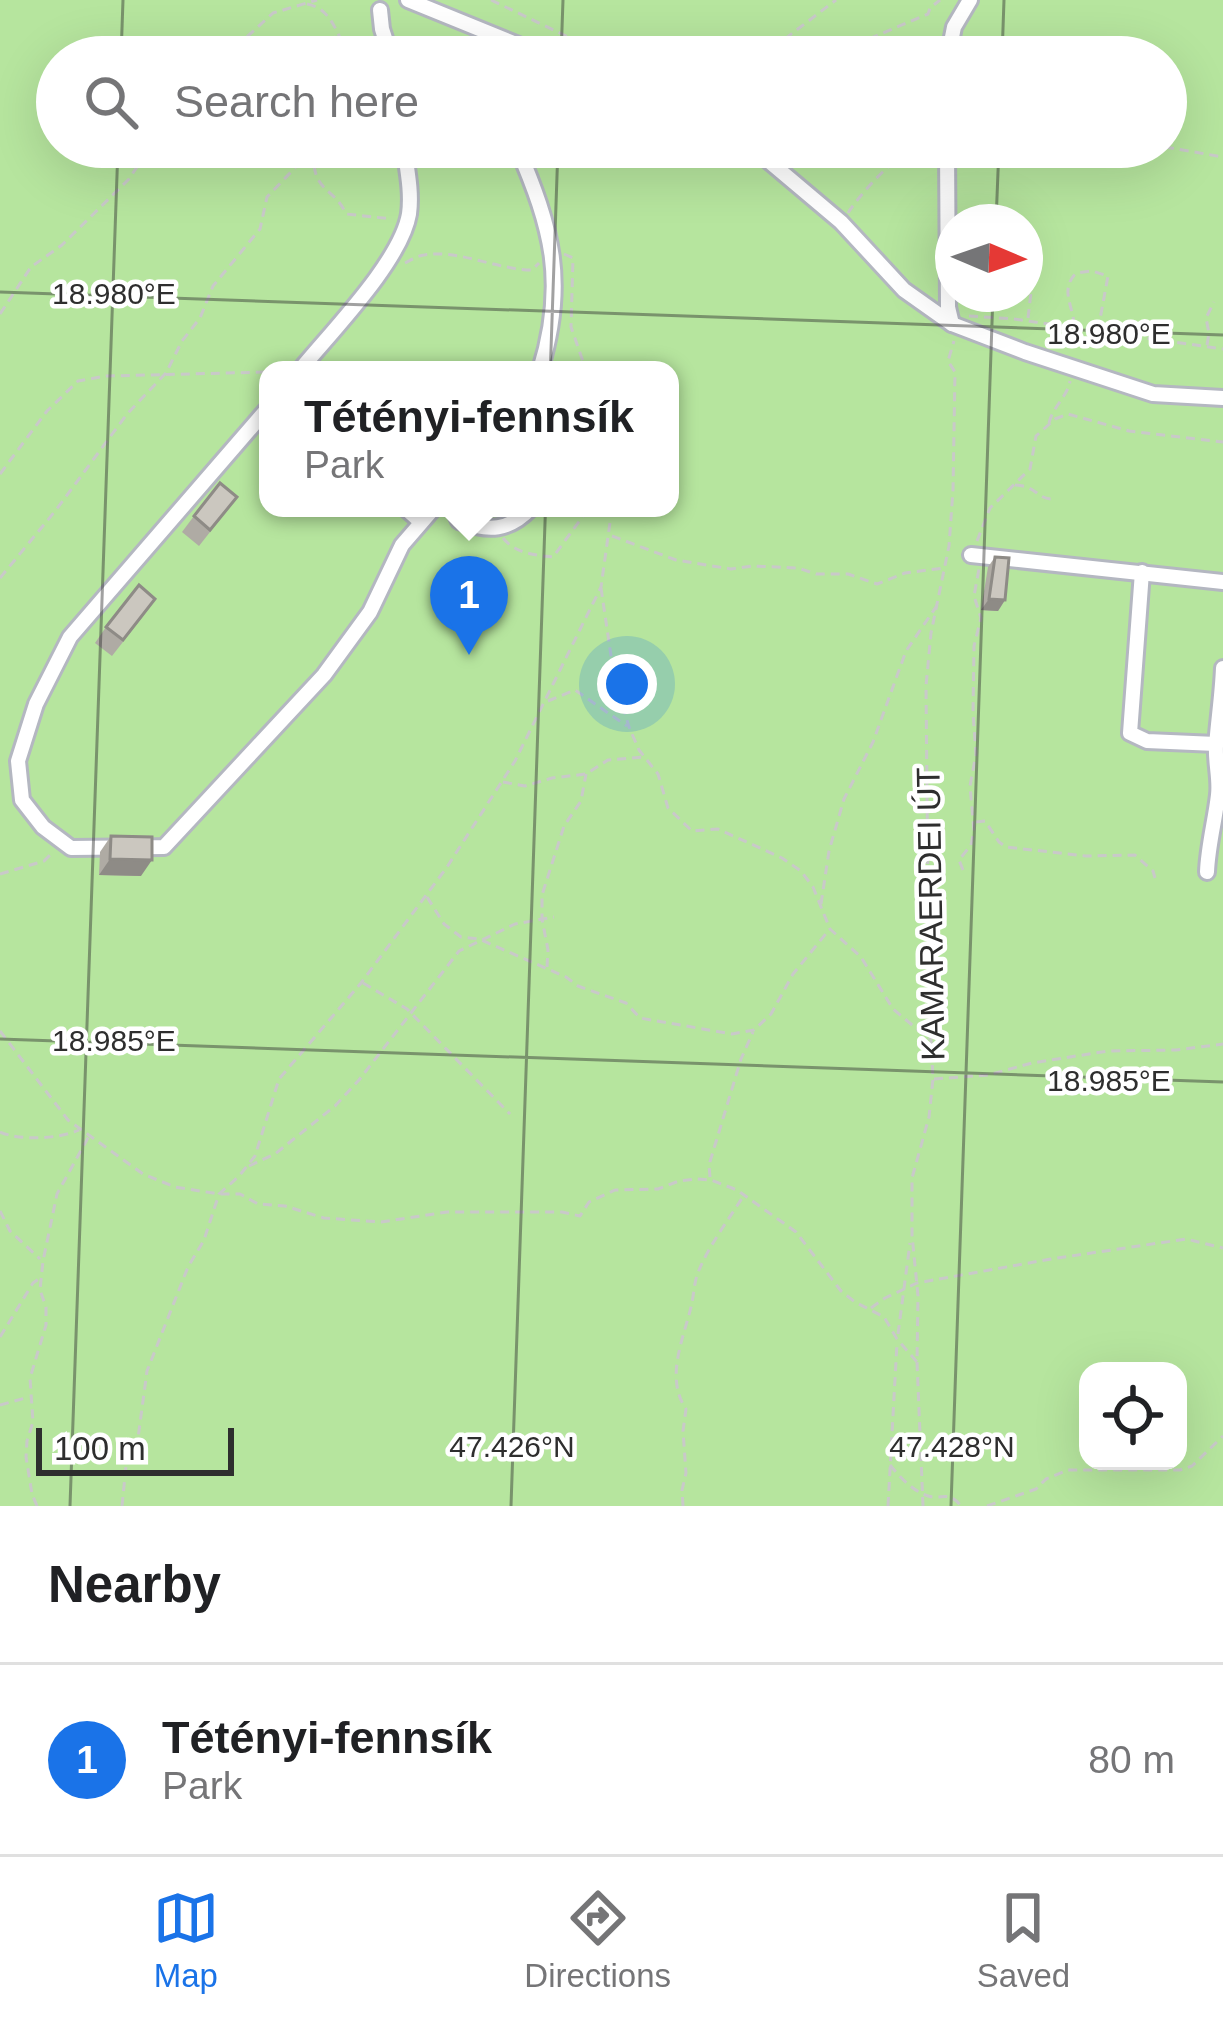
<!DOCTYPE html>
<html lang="en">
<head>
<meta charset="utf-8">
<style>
	body { margin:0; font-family:Helvetica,sans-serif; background:#f2f2f2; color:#202124 }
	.controls { position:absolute; right:36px; bottom:36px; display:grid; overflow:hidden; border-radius:24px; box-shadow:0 12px 48px #0002 }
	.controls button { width:108px; height:108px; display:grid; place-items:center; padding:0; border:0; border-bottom:3px solid #e0e0e0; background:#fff; color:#202124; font:60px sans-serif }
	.compass { position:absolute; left:935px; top:204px; width:108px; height:108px; border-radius:50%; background:#fff; box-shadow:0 12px 48px #0002; rotate:92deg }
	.scale { position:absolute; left:36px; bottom:30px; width:198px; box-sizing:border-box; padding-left:12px; border:6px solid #2e2e2e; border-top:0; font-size:33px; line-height:42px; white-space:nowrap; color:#2e2e2e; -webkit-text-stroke:9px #fff; paint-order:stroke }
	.you { position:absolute; left:627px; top:684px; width:42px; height:42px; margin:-30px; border:9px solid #fff; border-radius:50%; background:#1a73e8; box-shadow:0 0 0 18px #1a73e833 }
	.badge { display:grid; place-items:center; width:78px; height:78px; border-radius:50%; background:#1a73e8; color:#fff; font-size:39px; font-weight:700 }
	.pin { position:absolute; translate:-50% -99px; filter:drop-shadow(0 3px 6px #0008) }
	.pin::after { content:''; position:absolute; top:63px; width:42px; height:36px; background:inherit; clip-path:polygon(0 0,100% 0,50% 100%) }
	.popup { position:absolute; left:259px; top:361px; width:420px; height:156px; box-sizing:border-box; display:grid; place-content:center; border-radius:24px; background:#fff; filter:drop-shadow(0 3px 9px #0005); font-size:39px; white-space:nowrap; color:#757577 }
	.popup b { font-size:45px; color:#202124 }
	.popup::after { content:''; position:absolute; left:50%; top:100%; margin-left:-24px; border:24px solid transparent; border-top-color:#fff }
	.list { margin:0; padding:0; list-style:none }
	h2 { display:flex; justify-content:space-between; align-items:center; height:156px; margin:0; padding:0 48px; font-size:51px }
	h2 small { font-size:39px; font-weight:400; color:#757577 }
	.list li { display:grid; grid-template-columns:78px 1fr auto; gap:36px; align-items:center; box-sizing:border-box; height:192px; padding:0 48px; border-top:3px solid #e0e0e0 }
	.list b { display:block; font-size:45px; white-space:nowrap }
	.list p { margin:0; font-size:39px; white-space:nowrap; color:#757577 }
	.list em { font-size:39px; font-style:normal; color:#757577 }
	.icon { flex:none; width:66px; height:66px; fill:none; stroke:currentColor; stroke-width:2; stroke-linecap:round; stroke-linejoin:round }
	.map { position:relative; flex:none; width:1223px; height:1506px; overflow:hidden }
	.search { position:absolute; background:#fff; box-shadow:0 12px 48px #0002; left:36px; right:36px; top:36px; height:132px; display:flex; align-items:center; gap:30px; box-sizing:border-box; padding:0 42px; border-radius:66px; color:#757577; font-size:45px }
	.sheet { height:348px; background:#fff }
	nav { display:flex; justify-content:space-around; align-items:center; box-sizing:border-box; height:168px; border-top:3px solid #e0e0e0; background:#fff; font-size:33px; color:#757577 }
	nav a { display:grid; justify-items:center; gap:6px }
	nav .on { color:#1a73e8 }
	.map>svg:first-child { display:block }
</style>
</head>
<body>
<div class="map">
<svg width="1223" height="1506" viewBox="0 0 1223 1506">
	<rect width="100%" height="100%" fill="#efe9e1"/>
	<path fill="#b6e59e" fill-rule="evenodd" d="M 0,0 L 1223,0 L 1223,1506 L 0,1506 ZM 57,57 L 1166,57 L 1166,147 L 57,147 ZM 953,222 L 1025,222 L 1025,294 L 953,294 ZM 268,370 L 670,370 L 670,508 L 268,508 ZM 1088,1371 L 1178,1371 L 1178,1461 L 1088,1461 Z"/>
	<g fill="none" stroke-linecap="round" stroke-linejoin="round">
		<g stroke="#b4b7c1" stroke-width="20">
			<g id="minor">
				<path d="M 408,0 L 548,57"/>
				<path d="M 380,10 L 382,29 L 391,57"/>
				<path d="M 948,57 L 954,27 L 970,0"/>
				<path d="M 517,147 C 552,228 567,283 540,370"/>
				<path d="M 752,147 L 841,222 L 904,290 L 952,324 L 1025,352 L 1153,394 L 1223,398"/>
				<path d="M 947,147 L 948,307 L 952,324"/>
				<path d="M 300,370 C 332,331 401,261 409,214 C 412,192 407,169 404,147"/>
				<path d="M 268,408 L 70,637 L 36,704 L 18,761 L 22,800 L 43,827 L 71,848 L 164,847 L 324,675 L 370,612 L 402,545 L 434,508"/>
				<path d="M 405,508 L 421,522"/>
				<path d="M 453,508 L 459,521 C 489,532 509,531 531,508"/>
				<path d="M 971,555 L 1223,582"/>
				<path d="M 1142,572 L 1130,733 L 1147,741 L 1216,744"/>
				<path d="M 1207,872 C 1208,846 1215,821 1218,795 C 1220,779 1215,763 1216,746 C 1218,720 1222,694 1223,668"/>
			</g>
		</g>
		<g stroke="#c9c9c9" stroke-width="3" stroke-dasharray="9 6" stroke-linecap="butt">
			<path d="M 491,0 L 610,57"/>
			<path d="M 307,4 C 333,9 336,35 349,54 L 364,57"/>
			<path d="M 828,56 L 928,14 L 930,8 L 940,0"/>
			<path d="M 225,57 L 273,13 L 317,0"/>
			<path d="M 329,57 L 336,36"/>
			<path d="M 761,57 L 836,0"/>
			<path d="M 1165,147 L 1223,157"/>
			<path d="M 959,148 L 1005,147"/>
			<path d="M 314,151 C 311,193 334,186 346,214 L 392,219"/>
			<path d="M 848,213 C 855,201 889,161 902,158 C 906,157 909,158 913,159 L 931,149"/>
			<path d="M 564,254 L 573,258 L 571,327 L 586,370"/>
			<path d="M 405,263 C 411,260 417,256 424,255 C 458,249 498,270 532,270 L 539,263"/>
			<path d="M 0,314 L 31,267 L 62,245 L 129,179 L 150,147"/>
			<path d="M 969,316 L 1014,319 L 1223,349"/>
			<path d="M 1028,318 L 1032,284"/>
			<path d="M 1074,326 C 1074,306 1059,291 1076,273 L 1092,271 L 1108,276 L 1098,330"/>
			<path d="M 1207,345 L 1209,333 L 1206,318 L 1214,302"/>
			<path d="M 1049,423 C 1053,406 1068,396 1070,381"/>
			<path d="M 0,474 L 47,411 L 78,381 L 106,376 L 268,372"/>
			<path d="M 1015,485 C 1037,486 1036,498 1051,499"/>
			<path d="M 612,536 L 676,560 L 731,569 L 752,566 L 798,568 L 816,574 L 848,574 L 877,584 L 905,573 L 944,568"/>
			<path d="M 503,538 C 516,554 535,555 553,557 L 589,508"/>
			<path d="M 977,541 L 990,508 L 1030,469 L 1036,436 L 1055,419 L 1068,414 L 1129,431 L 1223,442"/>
			<path d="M 0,578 L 56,510 L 127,414 L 166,373 L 182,341 L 200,318 L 213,286 L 260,229 L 267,197 L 315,147"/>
			<path d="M 601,588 L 614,676 L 629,727 L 639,750 L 658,774 L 668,808 L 692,831 L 718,829 L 782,858 L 801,871 L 813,887 L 830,929 L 861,957 L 893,1009 L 929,1039"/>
			<path d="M 548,701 L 575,690 L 627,726"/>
			<path d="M 503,782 L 525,786 L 552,778 L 586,774 L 608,760 L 643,757"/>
			<path d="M 976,822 L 985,821 L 999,842 L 1006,847 L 1086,856 L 1135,855 L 1153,871 L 1155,878"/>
			<path d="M 963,870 L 959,860 L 971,845 L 974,831 L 970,786 L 976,754 L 973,713 L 974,646 L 981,618 L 974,596 L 979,569"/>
			<path d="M 0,874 L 44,861 L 53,852"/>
			<path d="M 427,897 L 444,924 L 461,937 L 479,939 L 566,977 L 578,986 L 626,1003 L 640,1018 L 732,1034 L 754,1030 L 771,1014 L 793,974 L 829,930"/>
			<path d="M 821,904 L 829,851 L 844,799 L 873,742 L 906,651 L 938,604"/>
			<path d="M 547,967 L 548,950 L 542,919 L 542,895 L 564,826 L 581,801 L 586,774"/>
			<path d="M 363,983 L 407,1009 L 510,1114"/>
			<path d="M 0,1031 L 68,1120 L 143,1174 L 175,1187 L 219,1194 L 240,1194 L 258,1204 L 285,1206 L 324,1218 L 381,1222 L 447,1212 L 562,1212 L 580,1216 L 589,1202 L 615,1190 L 658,1189 L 679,1181 L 697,1179 L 711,1180 L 737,1190 L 796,1232 L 841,1291 L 855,1302 L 884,1317 L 897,1339 L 917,1362"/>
			<path d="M 934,1079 L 988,1075 L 1032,1063 L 1108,1051 L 1176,1050 L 1223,1044"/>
			<path d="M 0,1132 C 20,1141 59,1139 79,1130"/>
			<path d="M 249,1166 L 275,1154 L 335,1106 L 359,1080 L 459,951 L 515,924 L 554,917"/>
			<path d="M 710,1177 L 709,1165 L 741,1059 L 753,1032"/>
			<path d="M 0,1211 L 10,1231 L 40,1259"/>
			<path d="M 871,1308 L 885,1298 L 917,1283 L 1051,1259 L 1186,1239 L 1223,1248"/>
			<path d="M 898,1334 L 910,1243"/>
			<path d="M 0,1337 L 33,1283 L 39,1279"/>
			<path d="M 0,1405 L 29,1397"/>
			<path d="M 890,1465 C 899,1476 910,1488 923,1494 C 941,1503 947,1488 961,1506"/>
			<path d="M 37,1506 L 32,1494 L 26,1457 L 27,1441 L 33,1422 L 30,1378 L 46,1325 L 46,1307 L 40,1290 L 43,1261 L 57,1194 L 89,1136"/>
			<path d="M 122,1506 L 127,1456 L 138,1438 L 147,1371 L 188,1267 L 204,1240 L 219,1194 L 239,1176 L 255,1156 L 279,1079 L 361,983 L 447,867 L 515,761 L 601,587 L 612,508"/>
			<path d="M 683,1506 L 682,1490 L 686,1473 L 683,1431 L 686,1409 C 665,1378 683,1340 691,1307 C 694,1295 694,1281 699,1270 C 710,1244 729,1219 744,1195"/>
			<path d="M 888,1506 L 897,1343"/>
			<path d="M 923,1506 L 917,1362 L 918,1296 L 912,1235 L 912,1178 L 929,1117 L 933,1079 L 929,1001 L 926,686 L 931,633 L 949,546 L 953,490 L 955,372 L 948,361 L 954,341"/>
			<path d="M 987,1506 L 1036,1489 L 1046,1479 L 1068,1470 L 1180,1470 L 1192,1466 L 1223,1436"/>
		</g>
		<use href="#minor" stroke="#fff" stroke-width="14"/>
	</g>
	<g fill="#afaba4">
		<path d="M 225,513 L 199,546 L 182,532 L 194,516 Z"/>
		<path d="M 995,557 L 1005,600 L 998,611 L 981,610 L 988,567 Z"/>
		<path d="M 144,615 L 112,656 L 95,643 L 106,627 Z"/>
		<path d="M 111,836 L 141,876 L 99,875 L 100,852 Z"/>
	</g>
	<g fill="#8e8b86">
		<path d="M 989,599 L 1005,600 L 998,611 L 981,610 Z"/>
		<path d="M 110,859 L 152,860 L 141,876 L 99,875 Z"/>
	</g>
	<g fill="#cbc7bf" stroke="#8e8b86" stroke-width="3">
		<path d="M 220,483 L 237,497 L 210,530 L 194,516 Z"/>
		<path d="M 995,557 L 1009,558 L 1005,600 L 989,599 Z"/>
		<path d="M 139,585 L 155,599 L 123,640 L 106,627 Z"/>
		<path d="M 111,836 L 152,837 L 152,860 L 110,859 Z"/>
	</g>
	<path fill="none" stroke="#2e2e2e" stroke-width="3" stroke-opacity="0.45" d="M 121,57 L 123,0M 561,57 L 563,0M 1002,57 L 1004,0M 996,222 L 999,147M 0,292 L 1223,335M 0,1039 L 1223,1082M 70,1506 L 118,147M 511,1506 L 558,147M 951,1506 L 993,294"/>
	<g text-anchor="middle" stroke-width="9" stroke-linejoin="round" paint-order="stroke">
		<g font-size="33" fill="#2e2e2e" stroke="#fff">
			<text transform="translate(930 914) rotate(-91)" y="12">KAMARAERDEI ÚT</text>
		</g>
	</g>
	<g font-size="30" text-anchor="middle" fill="#2e2e2e" stroke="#fff" stroke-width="9" stroke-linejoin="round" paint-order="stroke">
		<text x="114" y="304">18.980°E</text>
		<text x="1109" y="344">18.980°E</text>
		<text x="114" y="1051">18.985°E</text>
		<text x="1109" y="1091">18.985°E</text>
		<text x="512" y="1457">47.426°N</text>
		<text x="952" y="1457">47.428°N</text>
	</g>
</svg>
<div class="controls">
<button><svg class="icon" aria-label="locate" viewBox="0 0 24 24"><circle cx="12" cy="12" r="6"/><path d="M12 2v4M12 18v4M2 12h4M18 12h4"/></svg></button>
</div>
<svg class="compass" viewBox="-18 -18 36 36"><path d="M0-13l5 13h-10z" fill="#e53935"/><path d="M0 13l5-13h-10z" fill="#757577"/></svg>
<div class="scale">100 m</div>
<div class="you"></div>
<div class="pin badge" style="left:469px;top:655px">1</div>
<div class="popup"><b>Tétényi-fennsík</b>Park</div>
<div class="search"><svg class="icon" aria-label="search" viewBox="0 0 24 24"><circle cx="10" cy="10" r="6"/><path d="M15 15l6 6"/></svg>Search here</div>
</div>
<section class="sheet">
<h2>Nearby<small></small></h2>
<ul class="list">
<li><span class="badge">1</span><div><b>Tétényi-fennsík</b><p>Park</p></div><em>80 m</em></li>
</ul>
</section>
<nav>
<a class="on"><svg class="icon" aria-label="map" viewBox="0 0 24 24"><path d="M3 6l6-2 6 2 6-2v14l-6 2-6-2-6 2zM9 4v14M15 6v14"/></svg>Map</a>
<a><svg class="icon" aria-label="directions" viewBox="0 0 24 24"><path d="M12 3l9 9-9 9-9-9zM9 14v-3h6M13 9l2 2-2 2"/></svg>Directions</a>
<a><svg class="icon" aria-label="saved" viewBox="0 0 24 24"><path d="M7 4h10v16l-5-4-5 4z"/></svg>Saved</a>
</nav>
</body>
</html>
